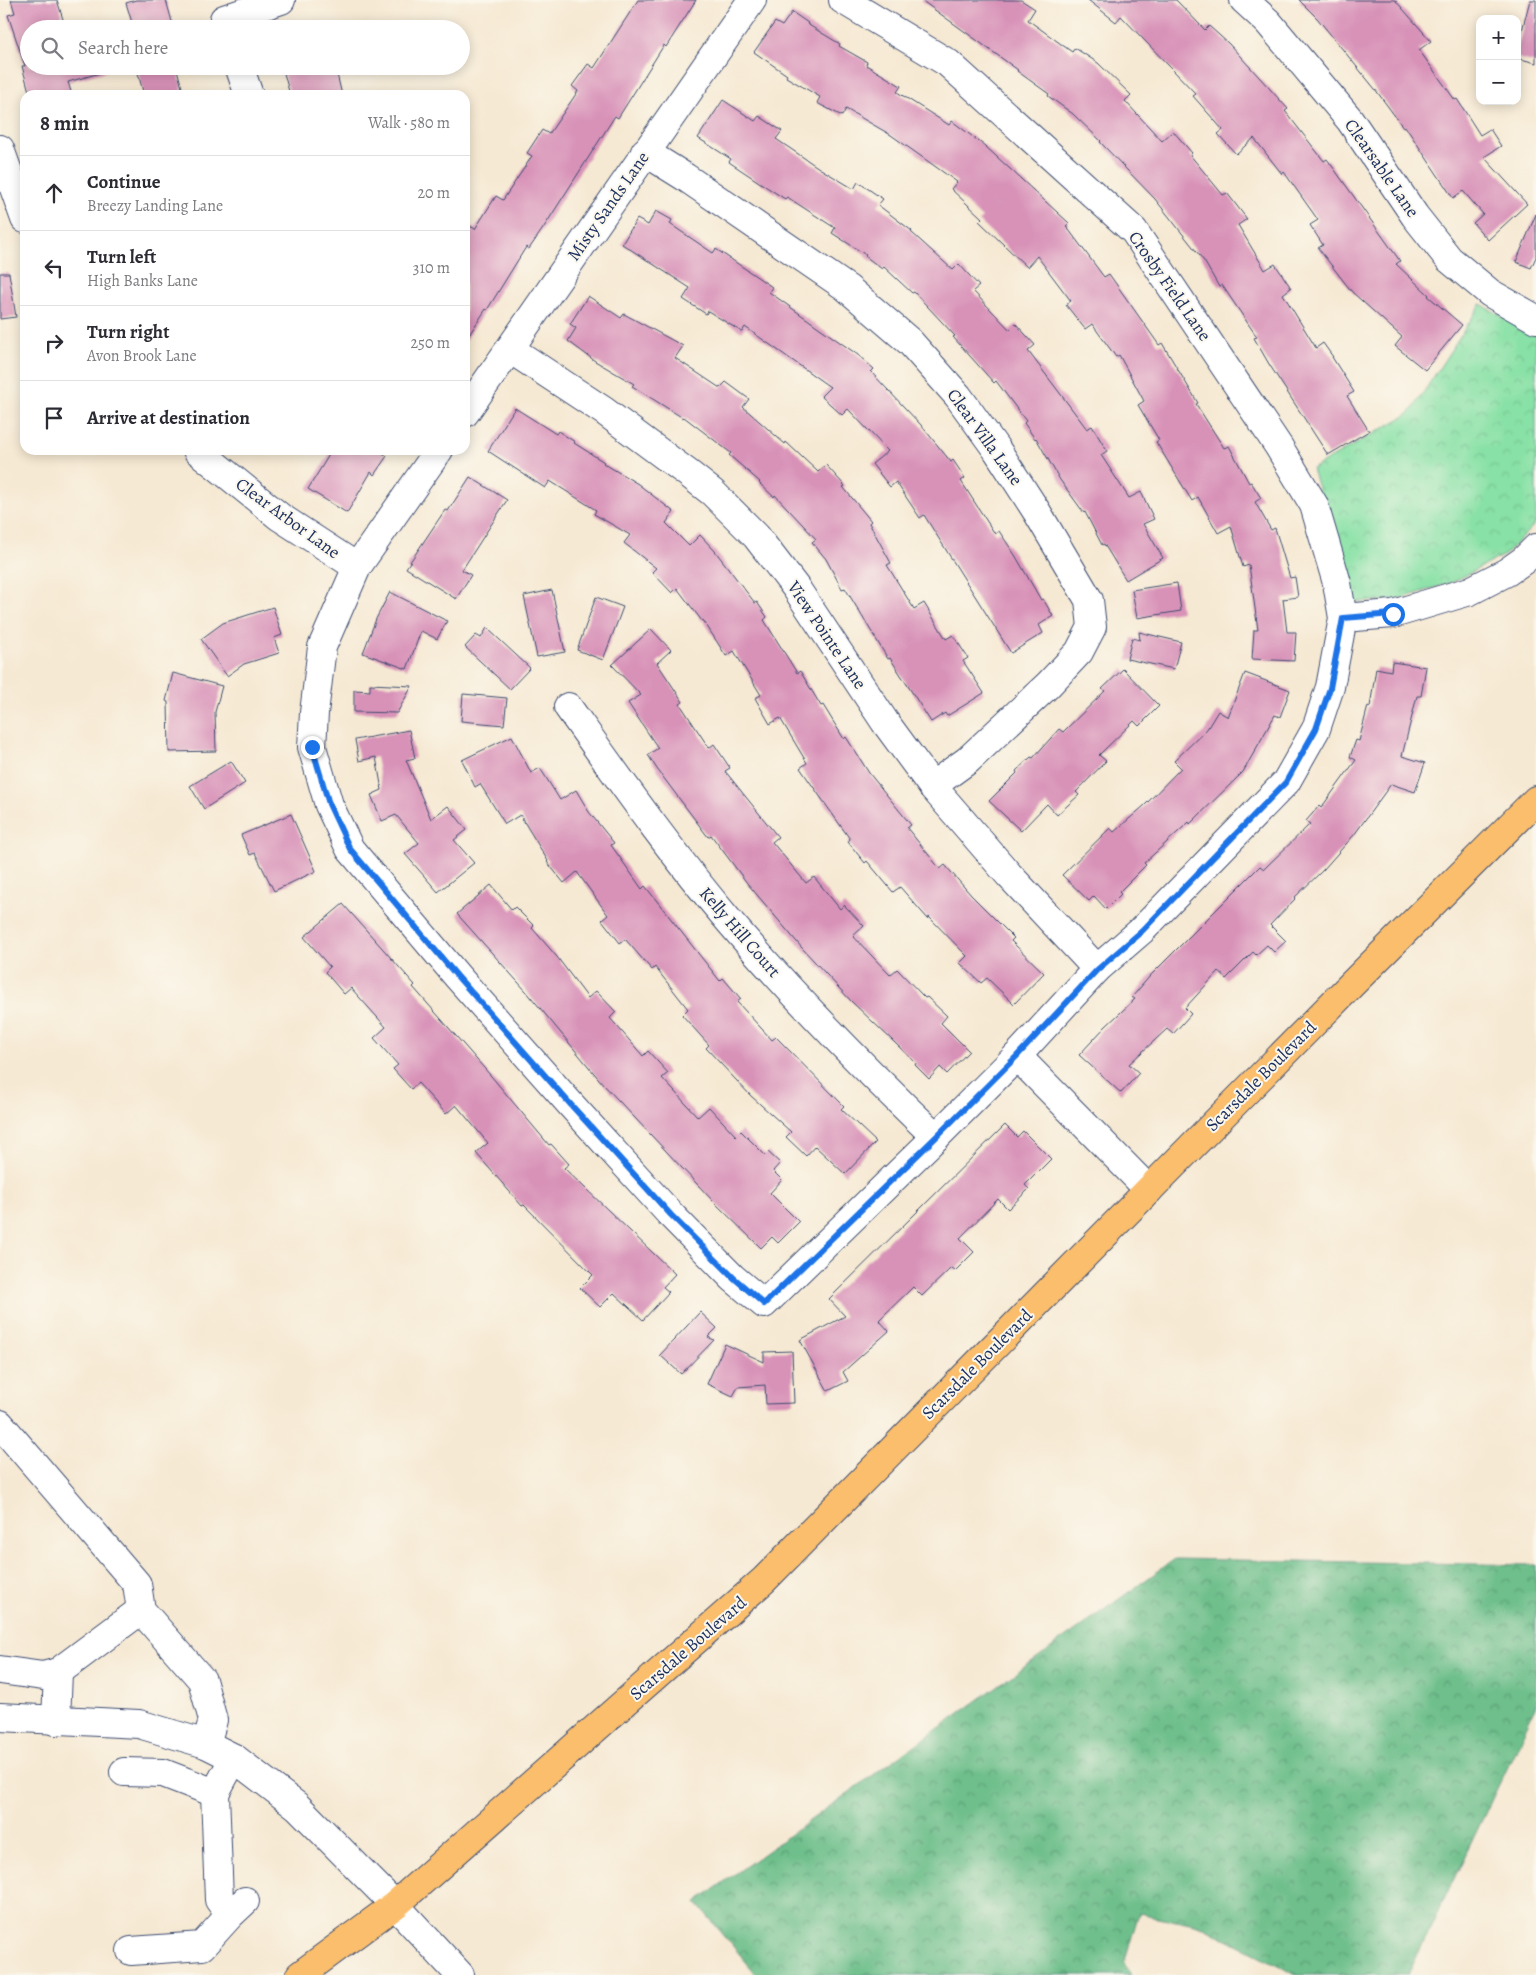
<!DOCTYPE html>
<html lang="en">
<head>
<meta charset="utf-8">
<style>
	body { margin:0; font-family:Alegreya,serif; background:#f7f7f7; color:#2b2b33 }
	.controls { position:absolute; right:15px; top:15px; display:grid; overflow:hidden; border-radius:10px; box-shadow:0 2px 12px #0003 }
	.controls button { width:45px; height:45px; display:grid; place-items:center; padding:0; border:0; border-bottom:1px solid #e1e1e2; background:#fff; color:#2b2b33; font:25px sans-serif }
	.stop { position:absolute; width:15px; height:15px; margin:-11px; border:4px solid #1a73e8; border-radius:50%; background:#fff }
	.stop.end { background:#1a73e8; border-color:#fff; box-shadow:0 1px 5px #0008 }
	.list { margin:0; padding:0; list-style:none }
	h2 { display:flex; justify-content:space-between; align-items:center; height:65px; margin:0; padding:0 20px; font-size:21px }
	h2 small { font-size:16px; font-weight:400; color:#7c7c81 }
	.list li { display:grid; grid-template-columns:32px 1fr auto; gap:15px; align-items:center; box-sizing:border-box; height:75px; padding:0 20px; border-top:1px solid #e1e1e2 }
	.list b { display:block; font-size:19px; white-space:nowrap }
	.list p { margin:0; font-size:16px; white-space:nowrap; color:#7c7c81 }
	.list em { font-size:16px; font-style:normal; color:#7c7c81 }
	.icon { flex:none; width:28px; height:28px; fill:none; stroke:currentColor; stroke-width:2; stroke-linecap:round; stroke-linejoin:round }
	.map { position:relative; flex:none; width:1536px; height:1975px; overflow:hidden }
	.search { position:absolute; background:#fff; box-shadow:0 2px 12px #0003; left:20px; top:20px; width:450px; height:55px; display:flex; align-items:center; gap:12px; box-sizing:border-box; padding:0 18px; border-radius:28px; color:#7c7c81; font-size:19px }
	.panel { position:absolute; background:#fff; box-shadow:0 2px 12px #0003; left:20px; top:90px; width:450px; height:365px; border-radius:15px }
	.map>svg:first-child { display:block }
</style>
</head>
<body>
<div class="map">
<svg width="1536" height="1975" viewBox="0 0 1536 1975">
	<defs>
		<pattern id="forest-crowns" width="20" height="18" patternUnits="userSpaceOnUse" patternTransform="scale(1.25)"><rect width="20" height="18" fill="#6ebf8b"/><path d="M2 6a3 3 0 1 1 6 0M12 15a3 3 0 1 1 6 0" fill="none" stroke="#5a9c75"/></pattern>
		<pattern id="park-crowns" width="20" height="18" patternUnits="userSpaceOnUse" patternTransform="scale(1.25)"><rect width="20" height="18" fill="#88e1a6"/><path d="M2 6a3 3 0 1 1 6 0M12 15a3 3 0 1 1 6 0" fill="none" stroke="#75c191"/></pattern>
	</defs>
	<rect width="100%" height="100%" fill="#fbf7ec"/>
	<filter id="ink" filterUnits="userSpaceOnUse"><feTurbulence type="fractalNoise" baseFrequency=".02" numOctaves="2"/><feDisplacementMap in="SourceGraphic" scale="10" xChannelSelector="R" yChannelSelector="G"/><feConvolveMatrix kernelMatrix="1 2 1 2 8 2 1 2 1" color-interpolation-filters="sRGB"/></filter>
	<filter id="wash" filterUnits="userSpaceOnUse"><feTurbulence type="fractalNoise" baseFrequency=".0096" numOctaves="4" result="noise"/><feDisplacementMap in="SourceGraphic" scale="20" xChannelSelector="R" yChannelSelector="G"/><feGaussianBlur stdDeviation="1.12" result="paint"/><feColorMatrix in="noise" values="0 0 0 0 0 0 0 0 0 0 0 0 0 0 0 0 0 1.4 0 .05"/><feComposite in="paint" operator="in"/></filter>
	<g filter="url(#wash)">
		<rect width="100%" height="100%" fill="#f6e9d3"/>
		<path fill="url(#forest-crowns)" stroke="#447774" d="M 1175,1559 L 1536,1565 L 1536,1707 L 1408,1975 L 1296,1975 L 1204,1927 L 1139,1913 L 1124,1963 L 1131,1975 L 757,1975 L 696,1902 Z"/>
		<path fill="url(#park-crowns)" stroke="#528882" d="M 1481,304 L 1519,326 L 1536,330 L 1536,523 L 1506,554 L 1453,582 L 1396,600 L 1355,602 L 1330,554 L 1323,504 L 1312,469 L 1410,413 Z"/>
		<g id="blocks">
			<g fill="#d892b8">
				<path d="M 11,0 L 57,0 L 66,29 L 29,29 L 29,66 L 106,66 L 107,71 L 68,82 L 72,95 L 30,95 L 22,66 L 25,66 L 8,15 L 15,13 Z"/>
				<path d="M 136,0 L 166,0 L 174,29 L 134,29 L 126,3 Z"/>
				<path d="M 638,0 L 696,0 L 666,47 L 664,45 L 618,118 L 615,116 L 544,227 L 529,249 L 526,247 L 487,310 L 486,309 L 465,341 L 465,223 L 475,229 L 496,196 L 503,200 L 532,156 L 527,153 L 542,130 L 549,134 L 578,91 L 572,86 L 588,64 L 594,68 Z"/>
				<path d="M 921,0 L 1021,0 L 1035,9 L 1028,20 L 1072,52 L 1075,48 L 1098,63 L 1131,95 L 1125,101 L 1162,141 L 1173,131 L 1192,153 L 1190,155 L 1223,195 L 1227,193 L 1247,219 L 1238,225 L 1265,270 L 1275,264 L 1291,288 L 1283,294 L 1316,348 L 1323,343 L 1333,357 L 1332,357 L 1354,392 L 1347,396 L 1369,431 L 1328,455 L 1269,364 L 1254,338 L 1257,337 L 1222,285 L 1219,287 L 1204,261 L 1155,199 L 1100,142 L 1101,141 L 1073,114 L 1048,96 L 1049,94 L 1017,71 L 1018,70 Z"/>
				<path d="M 1088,0 L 1176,0 L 1205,30 L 1209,26 L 1229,44 L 1270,89 L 1288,109 L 1285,111 L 1324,161 L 1327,159 L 1400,261 L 1396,264 L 1429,295 L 1428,296 L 1462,325 L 1425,370 L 1395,346 L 1402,337 L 1352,292 L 1318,248 L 1323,245 L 1310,225 L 1318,220 L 1284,172 L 1282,174 L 1254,138 L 1236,154 L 1218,134 L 1223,130 L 1193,96 L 1196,94 L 1121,16 L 1116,22 Z"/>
				<path d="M 1299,0 L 1395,0 L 1431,41 L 1419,50 L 1455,100 L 1457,99 L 1480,135 L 1490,129 L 1501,146 L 1484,157 L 1527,204 L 1488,240 L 1473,223 L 1483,214 L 1463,191 L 1453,198 L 1405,126 L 1403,127 L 1375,89 L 1317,18 Z"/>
				<path d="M 1530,0 L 1536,0 L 1536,63 L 1517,58 L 1517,50 Z"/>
				<path d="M 792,12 L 808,23 L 807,24 L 840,44 L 839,46 L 867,62 L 866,65 L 901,86 L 897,92 L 949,125 L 952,121 L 985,146 L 1069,223 L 1066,226 L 1104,277 L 1109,274 L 1159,345 L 1162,343 L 1198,403 L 1196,404 L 1224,448 L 1229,446 L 1249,483 L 1251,482 L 1261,498 L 1255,502 L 1271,530 L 1275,528 L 1290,578 L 1295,577 L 1298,597 L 1283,599 L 1287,632 L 1296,632 L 1294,661 L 1252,659 L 1254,630 L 1258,630 L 1249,565 L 1243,567 L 1231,526 L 1218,533 L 1198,497 L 1192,501 L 1156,442 L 1159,440 L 1138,405 L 1144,401 L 1119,355 L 1116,357 L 1092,324 L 1085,329 L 1066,305 L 1071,301 L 1037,256 L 1027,267 L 979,221 L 982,218 L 951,189 L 957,182 L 891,135 L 846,109 L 842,116 L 817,103 L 820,97 L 786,77 L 787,75 L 754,52 L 775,22 L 782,26 Z"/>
				<path d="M 136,66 L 176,66 L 184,95 L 144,95 Z"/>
				<path d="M 282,66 L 335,66 L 342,95 L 290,95 Z"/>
				<path d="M 723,100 L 755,121 L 759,116 L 782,131 L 776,139 L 819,168 L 854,189 L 858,182 L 883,199 L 878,205 L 912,231 L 911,232 L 953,270 L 959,264 L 979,286 L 973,291 L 1010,330 L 1016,324 L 1035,345 L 1028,351 L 1087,429 L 1092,426 L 1107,451 L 1101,455 L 1129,498 L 1141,492 L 1154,519 L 1143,524 L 1163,558 L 1126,580 L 1104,544 L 1102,545 L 1085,512 L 1084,513 L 1060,480 L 1036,438 L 1035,439 L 1024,423 L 1026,421 L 996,381 L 994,383 L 953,337 L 955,336 L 914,292 L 912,293 L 884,267 L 882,269 L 865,256 L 866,255 L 832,233 L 835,228 L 787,197 L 785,199 L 768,188 L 729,162 L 731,159 L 698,138 Z"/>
				<path d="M 656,211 L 672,220 L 670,224 L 713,253 L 716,249 L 772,287 L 769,292 L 858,355 L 874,369 L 871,372 L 921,425 L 951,462 L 953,460 L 965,478 L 961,481 L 995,534 L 999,531 L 1015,555 L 1041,600 L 1043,599 L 1053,616 L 1039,625 L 1043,633 L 1011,653 L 924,515 L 920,518 L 896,482 L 890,487 L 872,464 L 888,451 L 848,409 L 842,415 L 821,396 L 830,387 L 745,327 L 742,332 L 708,311 L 706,314 L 683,299 L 690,288 L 622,244 L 637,219 L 648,225 Z"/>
				<path d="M 1536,214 L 1536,257 L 1531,268 L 1516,262 Z"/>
				<path d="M 0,273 L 9,273 L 16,317 L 0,319 Z"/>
				<path d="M 588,296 L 621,318 L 624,314 L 683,346 L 675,358 L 720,388 L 726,382 L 749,399 L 743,407 L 785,444 L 786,442 L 818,472 L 826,465 L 845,486 L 843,487 L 871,521 L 869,523 L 891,563 L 887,565 L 914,609 L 924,603 L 946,639 L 953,635 L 968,658 L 963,661 L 984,693 L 947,716 L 945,713 L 931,722 L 890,658 L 888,659 L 845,588 L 842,589 L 826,559 L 812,542 L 816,539 L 775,495 L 774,497 L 759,483 L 760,482 L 729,455 L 731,453 L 684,417 L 683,418 L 632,386 L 634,384 L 595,361 L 568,341 L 576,328 L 570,324 Z"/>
				<path d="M 515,408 L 556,434 L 558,431 L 575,442 L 574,443 L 604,462 L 603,463 L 638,484 L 674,512 L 666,523 L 689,546 L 700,535 L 715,551 L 755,603 L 757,602 L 767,617 L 764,620 L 797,673 L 800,671 L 821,706 L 823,705 L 844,739 L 846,737 L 869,773 L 911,825 L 907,828 L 940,869 L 945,865 L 971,895 L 1014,938 L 1011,941 L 1044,973 L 1014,1004 L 987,978 L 981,983 L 960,963 L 967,956 L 929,917 L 928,919 L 900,887 L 893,892 L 867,861 L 865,863 L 848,842 L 850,839 L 800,768 L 807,763 L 780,718 L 770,724 L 755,698 L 761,695 L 734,651 L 726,656 L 703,620 L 702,621 L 677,588 L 672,593 L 652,572 L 656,568 L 624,543 L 630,535 L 594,514 L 596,510 L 550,481 L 545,488 L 488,451 Z"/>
				<path d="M 332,450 L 378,450 L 387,456 L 374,475 L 371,472 L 347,513 L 308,489 Z"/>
				<path d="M 470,477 L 507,500 L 462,570 L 471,575 L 456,599 L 406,568 L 445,510 L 448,511 Z"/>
				<path d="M 1177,583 L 1181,611 L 1137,618 L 1132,590 Z"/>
				<path d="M 552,590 L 565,652 L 537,657 L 524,596 Z"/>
				<path d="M 390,592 L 447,621 L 437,639 L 421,631 L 407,669 L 363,653 L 376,619 Z"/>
				<path d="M 596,597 L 623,607 L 603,660 L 577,650 Z"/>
				<path d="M 273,607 L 282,635 L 274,638 L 279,653 L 244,664 L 227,676 L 201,639 L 223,623 Z"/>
				<path d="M 487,628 L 530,668 L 510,689 L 465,647 L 476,635 L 481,638 Z"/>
				<path d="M 651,629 L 671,650 L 657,663 L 683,702 L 680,704 L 709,748 L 714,744 L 730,768 L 725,771 L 778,837 L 772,842 L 806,883 L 814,877 L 840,909 L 844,905 L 864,926 L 853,936 L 890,975 L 897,969 L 925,998 L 927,997 L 947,1016 L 941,1023 L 969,1051 L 947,1074 L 940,1067 L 929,1079 L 915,1065 L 916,1063 L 851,1001 L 802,948 L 747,883 L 711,835 L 708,837 L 657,769 L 648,755 L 658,748 L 628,703 L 641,695 L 612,665 Z"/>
				<path d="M 1139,632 L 1181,642 L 1174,669 L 1127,659 L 1132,638 L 1140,640 Z"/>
				<path d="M 1392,662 L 1426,667 L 1421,696 L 1417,696 L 1402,756 L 1425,763 L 1415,792 L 1391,784 L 1354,835 L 1323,870 L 1294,898 L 1295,899 L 1270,925 L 1286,941 L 1274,952 L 1267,945 L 1256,955 L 1253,952 L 1226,979 L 1219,971 L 1185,1008 L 1191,1014 L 1173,1034 L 1167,1029 L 1129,1064 L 1139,1073 L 1121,1093 L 1079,1055 L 1105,1027 L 1135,999 L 1132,997 L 1150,976 L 1260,866 L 1264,869 L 1310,824 L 1306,821 L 1319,806 L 1321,808 L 1356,760 L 1350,757 L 1356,740 L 1359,741 L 1368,706 L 1370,707 L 1376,668 L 1391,671 Z"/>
				<path d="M 1123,669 L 1159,706 L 1139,726 L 1134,721 L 1099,755 L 1106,761 L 1076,792 L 1079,795 L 1057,815 L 1047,804 L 1021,831 L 989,801 L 1017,773 L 1016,771 L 1031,757 L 1033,758 L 1059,729 L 1063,732 L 1105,691 L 1102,689 Z"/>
				<path d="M 173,673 L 222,686 L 215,712 L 216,751 L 169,752 L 168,702 L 166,701 Z"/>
				<path d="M 1245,673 L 1290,690 L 1280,717 L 1275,715 L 1243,772 L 1190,824 L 1189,822 L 1144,863 L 1146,865 L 1119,892 L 1121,894 L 1106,909 L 1094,896 L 1089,901 L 1062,875 L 1110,828 L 1114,832 L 1145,805 L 1181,768 L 1174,761 L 1207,729 L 1218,711 L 1228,717 Z"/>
				<path d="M 370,684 L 412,686 L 397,713 L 354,712 L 354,690 L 370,691 Z"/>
				<path d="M 463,694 L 507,698 L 504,725 L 461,721 Z"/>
				<path d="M 409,730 L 415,758 L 406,760 L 431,819 L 448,806 L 467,830 L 454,840 L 474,863 L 438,892 L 405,854 L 419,843 L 396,815 L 382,821 L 371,795 L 382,790 L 376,757 L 359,761 L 355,740 Z"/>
				<path d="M 512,736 L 531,773 L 540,768 L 560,800 L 576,790 L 589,812 L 614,843 L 611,845 L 642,889 L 645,886 L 720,981 L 723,978 L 741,999 L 737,1002 L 772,1040 L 776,1037 L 844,1106 L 841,1109 L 876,1142 L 845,1174 L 815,1146 L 806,1156 L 786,1137 L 791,1132 L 751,1096 L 706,1048 L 709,1045 L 682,1015 L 688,1009 L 655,967 L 652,970 L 625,939 L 620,943 L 602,920 L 608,915 L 577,872 L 564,883 L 547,862 L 548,861 L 520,815 L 505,824 L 480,784 L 475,787 L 462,760 Z"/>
				<path d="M 231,761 L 245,783 L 204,809 L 190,786 Z"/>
				<path d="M 291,814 L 316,871 L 274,891 L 255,853 L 250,855 L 241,835 Z"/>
				<path d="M 491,885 L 512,910 L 515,907 L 534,926 L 532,928 L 557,957 L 588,998 L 596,991 L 616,1012 L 610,1018 L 643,1056 L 648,1051 L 668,1073 L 662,1078 L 698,1117 L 709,1107 L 736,1136 L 741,1131 L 765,1155 L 768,1152 L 780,1163 L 773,1171 L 782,1180 L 770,1193 L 799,1222 L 778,1243 L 772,1237 L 761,1248 L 713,1201 L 603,1084 L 526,991 L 457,914 Z"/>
				<path d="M 343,904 L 415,985 L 413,987 L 491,1076 L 549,1145 L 551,1144 L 569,1164 L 564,1168 L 675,1274 L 663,1287 L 669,1292 L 643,1320 L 614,1293 L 600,1307 L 580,1288 L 593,1275 L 524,1205 L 522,1206 L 476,1153 L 488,1143 L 456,1105 L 446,1114 L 418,1083 L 411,1089 L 393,1069 L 398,1065 L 374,1038 L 386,1027 L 351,988 L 344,994 L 325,972 L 330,967 L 304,937 Z"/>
				<path d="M 1005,1125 L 1017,1137 L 1023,1131 L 1051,1159 L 1025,1185 L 1029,1189 L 1008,1209 L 998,1199 L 960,1238 L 974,1252 L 955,1271 L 951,1268 L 922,1296 L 913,1287 L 879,1320 L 889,1331 L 843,1372 L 848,1381 L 828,1391 L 800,1340 L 845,1316 L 829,1299 Z"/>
				<path d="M 700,1312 L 717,1328 L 708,1337 L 714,1340 L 681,1374 L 660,1355 Z"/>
				<path d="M 725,1344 L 764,1362 L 764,1352 L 792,1351 L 794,1403 L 766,1404 L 765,1385 L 738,1387 L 733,1396 L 707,1384 Z"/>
			</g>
		</g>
	</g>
	<g filter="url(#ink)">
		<use href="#blocks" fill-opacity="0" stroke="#3c4b70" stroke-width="1"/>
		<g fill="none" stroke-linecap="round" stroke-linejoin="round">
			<g stroke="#3c4b70" stroke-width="30">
				<g id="minor">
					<path d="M 1244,0 L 1268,22 L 1350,120 L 1415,216 L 1449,259 L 1490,293 L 1536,319"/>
					<path d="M 224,19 L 281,0"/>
					<path d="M 239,66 L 249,95"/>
					<path d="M 0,149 L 25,219"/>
					<path d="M 645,152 L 685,177 L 847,288 L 910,342 L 958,396 L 997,450 L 1037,512 L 1089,600 L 1092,627 L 1079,652 L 1048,685 L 968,760 L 932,786"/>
					<path d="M 510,349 L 604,411 L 689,474 L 713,493 L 756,536 L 796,588 L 885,722 L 932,786 L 1009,875 L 1097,969"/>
					<path d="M 465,413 L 752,0"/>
					<path d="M 197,450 L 280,517 L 357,567"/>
					<path d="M 439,450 L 357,567 L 322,647 L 314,713 L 312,747 L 329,805 L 350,849 L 457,976 L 572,1106 L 671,1215 L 733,1278 L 764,1304 L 936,1137 L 1017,1056 L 1097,969 L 1141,931 L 1286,782 L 1316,729 L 1330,687 L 1343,618 L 1337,583 L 1314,505 L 1279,447 L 1134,231 L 948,63 L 843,0"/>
					<path d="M 1343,618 L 1393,614 L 1470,591 L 1507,572 L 1524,560 L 1536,548"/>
					<path d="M 568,707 C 620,780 671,853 729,921 C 794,997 864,1068 936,1137"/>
					<path d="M 1017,1056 L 1149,1190"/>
					<path d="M 0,1424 L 137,1584 L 141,1610 L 202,1680 L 213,1720 L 206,1744"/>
					<path d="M 0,1670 L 43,1676 L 58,1672"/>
					<path d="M 0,1717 L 139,1724 L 206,1744 L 234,1758 L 297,1806 L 395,1905 L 460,1975"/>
					<path d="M 56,1721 L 58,1672 L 141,1610"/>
					<path d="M 234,1758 L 215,1793 L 219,1900 L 230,1915 L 245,1901"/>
					<path d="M 124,1772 L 163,1773 L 215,1793"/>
					<path d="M 131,1951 L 202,1946 L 230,1915"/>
				</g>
			</g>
			<g stroke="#3c4b70" stroke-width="30">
				<path id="major" d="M 300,1975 L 395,1905 L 764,1580 L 1352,984 L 1536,800"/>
			</g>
			<use href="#minor" stroke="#fff" stroke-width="28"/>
			<use href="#major" stroke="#fabe6d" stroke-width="28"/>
		</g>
	</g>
	<g fill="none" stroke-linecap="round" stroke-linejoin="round" filter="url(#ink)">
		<path stroke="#1a73e8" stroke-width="6" d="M 312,747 L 329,804 L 350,849 L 457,976 L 572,1106 L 671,1215 L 734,1278 L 764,1304 L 936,1137 L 1017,1056 L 1097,970 L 1142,931 L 1286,782 L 1316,729 L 1330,688 L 1343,618 L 1393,614"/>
	</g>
	<g text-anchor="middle" stroke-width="4" stroke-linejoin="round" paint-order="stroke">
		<g font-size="18" fill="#1b2f5e" stroke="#fbf7ec">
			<text transform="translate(1382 168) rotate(55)" y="6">Clearsable Lane</text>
			<text transform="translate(608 206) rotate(-55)" y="6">Misty Sands Lane</text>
			<text transform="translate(1170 286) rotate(55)" y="6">Crosby Field Lane</text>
			<text transform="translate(985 437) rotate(54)" y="6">Clear Villa Lane</text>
			<text transform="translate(288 518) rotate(36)" y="6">Clear Arbor Lane</text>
			<text transform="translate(827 635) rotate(56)" y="6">View Pointe Lane</text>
			<text transform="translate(740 932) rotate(49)" y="6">Kelly Hill Court</text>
			<text transform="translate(1261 1076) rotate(-45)" y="6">Scarsdale Boulevard</text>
			<text transform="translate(977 1364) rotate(-45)" y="6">Scarsdale Boulevard</text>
			<text transform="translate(688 1648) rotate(-41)" y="6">Scarsdale Boulevard</text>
		</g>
	</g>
</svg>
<div class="controls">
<button>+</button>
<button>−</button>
</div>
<div class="stop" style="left:1393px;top:614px"></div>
<div class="stop end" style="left:312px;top:747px"></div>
<div class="search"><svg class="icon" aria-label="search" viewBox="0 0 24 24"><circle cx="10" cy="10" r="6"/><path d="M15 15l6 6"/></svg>Search here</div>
<section class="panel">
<h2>8 min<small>Walk · 580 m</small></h2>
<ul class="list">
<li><svg class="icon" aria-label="ahead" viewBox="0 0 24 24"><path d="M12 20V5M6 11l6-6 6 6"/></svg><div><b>Continue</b><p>Breezy Landing Lane</p></div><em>20 m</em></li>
<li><svg class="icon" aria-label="left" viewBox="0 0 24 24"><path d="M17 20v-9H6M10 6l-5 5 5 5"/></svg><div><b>Turn left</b><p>High Banks Lane</p></div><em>310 m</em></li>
<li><svg class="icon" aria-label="right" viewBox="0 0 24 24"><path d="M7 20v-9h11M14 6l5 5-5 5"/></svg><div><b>Turn right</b><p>Avon Brook Lane</p></div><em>250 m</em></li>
<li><svg class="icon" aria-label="arrive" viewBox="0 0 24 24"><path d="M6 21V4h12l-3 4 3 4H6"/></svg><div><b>Arrive at destination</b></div></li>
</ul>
</section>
</div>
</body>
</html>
